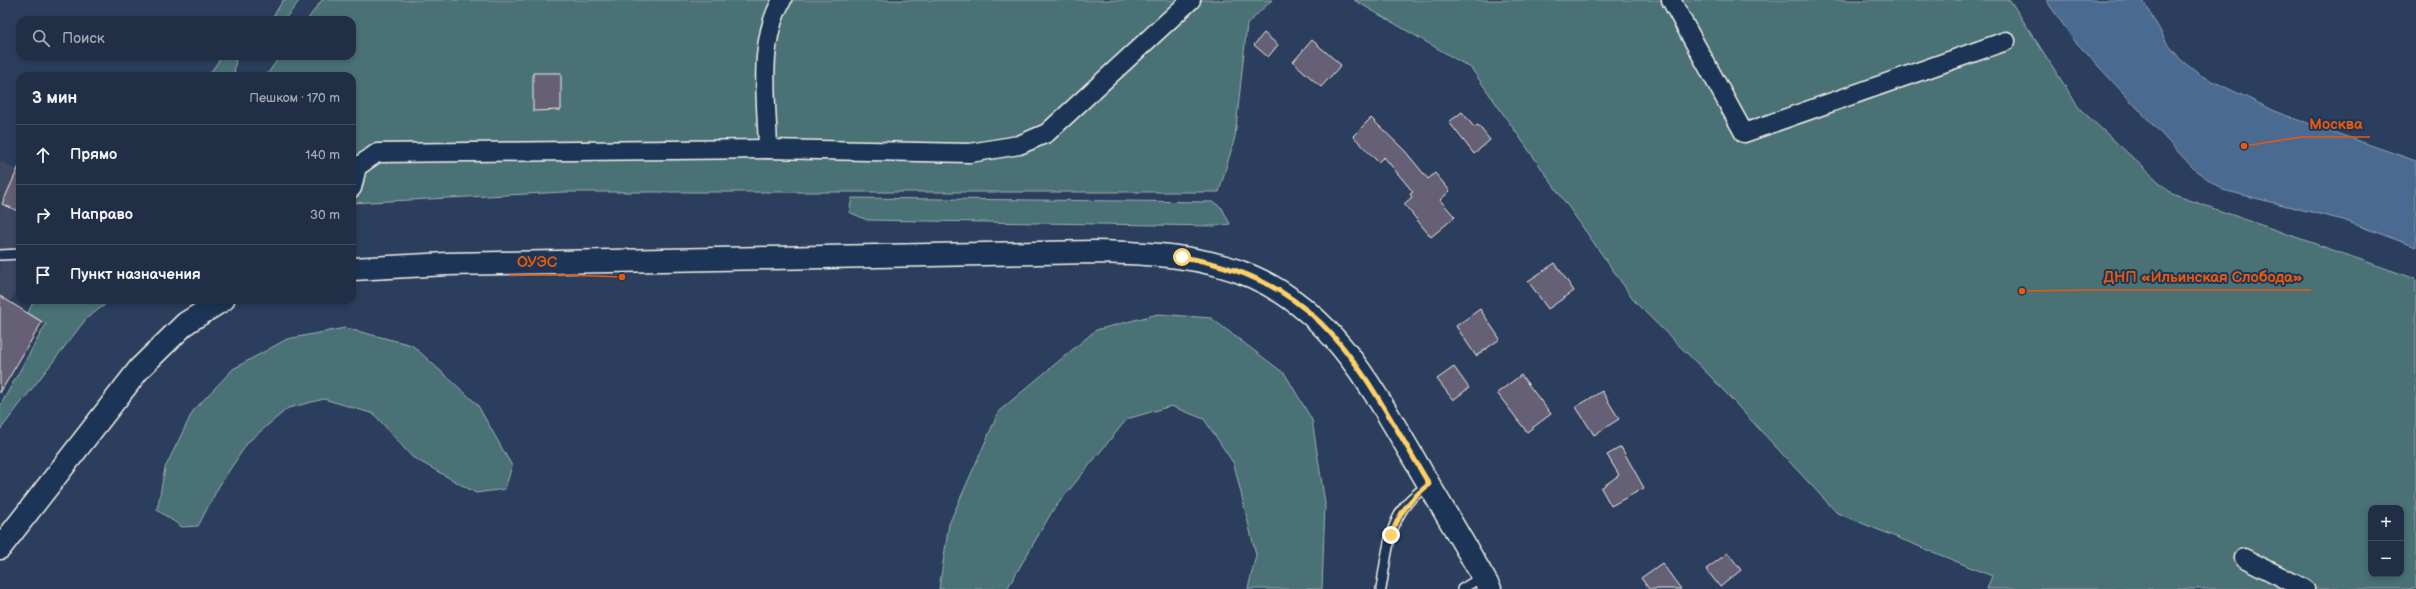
<!DOCTYPE html>
<html lang="ru">
<head>
<meta charset="utf-8">
<style>
	body { margin:0; font-family:"Balsamiq Sans",sans-serif; background:#28364d; color:#f1f3f6 }
	.controls { position:absolute; right:12px; bottom:12px; display:grid; overflow:hidden; border-radius:8px; box-shadow:0 2px 6px #0003 }
	.controls button { width:36px; height:36px; display:grid; place-items:center; padding:0; border:0; border-bottom:1px solid #3d4a5f; background:#202e46; color:#f1f3f6; font:20px sans-serif }
	.stop { position:absolute; width:12px; height:12px; margin:-9px; border:3px solid #ffd166; border-radius:50%; background:#fff }
	.stop.end { background:#ffd166; border-color:#fff; box-shadow:0 1px 4px #0008 }
	.list { margin:0; padding:0; list-style:none }
	h2 { display:flex; justify-content:space-between; align-items:center; height:52px; margin:0; padding:0 16px; font-size:17px }
	h2 small { font-size:13px; font-weight:400; color:#a2a8b3 }
	.list li { display:grid; grid-template-columns:26px 1fr auto; gap:12px; align-items:center; box-sizing:border-box; height:60px; padding:0 16px; border-top:1px solid #3d4a5f }
	.list b { display:block; font-size:15px; white-space:nowrap }
	.list em { font-size:13px; font-style:normal; color:#a2a8b3 }
	.icon { flex:none; width:22px; height:22px; fill:none; stroke:currentColor; stroke-width:2; stroke-linecap:round; stroke-linejoin:round }
	.map { position:relative; flex:none; width:2416px; height:589px; overflow:hidden }
	.search { position:absolute; background:#202e46; box-shadow:0 2px 6px #0003; left:16px; top:16px; width:340px; height:44px; display:flex; align-items:center; gap:10px; box-sizing:border-box; padding:0 14px; border-radius:12px; color:#a2a8b3; font-size:15px }
	.panel { position:absolute; background:#202e46; box-shadow:0 2px 6px #0003; left:16px; top:72px; width:340px; height:232px; border-radius:12px }
	.map>svg:first-child { display:block }
</style>
</head>
<body>
<div class="map">
<svg width="2416" height="589" viewBox="0 0 2416 589">
	<rect width="100%" height="100%" fill="#2b3e5d"/>
	<filter id="ink" filterUnits="userSpaceOnUse"><feTurbulence type="fractalNoise" baseFrequency=".025" numOctaves="2"/><feDisplacementMap in="SourceGraphic" scale="8" xChannelSelector="R" yChannelSelector="G"/><feConvolveMatrix kernelMatrix="1 2 1 2 8 2 1 2 1" color-interpolation-filters="sRGB"/></filter>
	<g filter="url(#ink)">
		<path fill="#3c4864" d="M 0,161 L 20,171 L 20,283 L 10,302 L 42,322 L 0,393 Z"/>
		<g fill="#487176" stroke="#9eb1af" fill-rule="evenodd">
			<path d="M 283,0 L 300,0 L 284,20 L 267,20 L 273,17 Z"/>
			<path d="M 322,0 L 1272,0 L 1247,24 L 1235,137 L 1219,192 L 564,192 L 352,203 L 352,76 L 266,76 L 280,56 L 352,56 L 352,20 L 307,20 Z"/>
			<path d="M 1354,0 L 2010,0 L 2079,108 L 2172,194 L 2416,279 L 2416,589 L 1987,589 L 1992,576 L 1837,513 L 1711,377 L 1636,303 L 1471,68 ZM 2371,508 L 2401,508 L 2401,574 L 2371,574 Z"/>
			<path d="M 222,56 L 239,56 L 236,58 L 234,76 L 208,76 Z"/>
			<path d="M 852,198 L 1213,202 L 1222,208 L 1230,224 L 1214,226 L 867,220 L 849,212 Z"/>
			<path d="M 34,300 L 111,300 L 86,319 L 0,430 L 0,406 L 46,324 L 28,313 Z"/>
			<path d="M 1158,314 L 1211,318 L 1285,374 L 1312,420 L 1325,503 L 1322,589 L 1248,589 L 1256,555 L 1234,464 L 1204,419 L 1171,406 L 1127,419 L 1053,510 L 1007,589 L 939,589 L 949,524 L 999,411 L 1096,330 Z"/>
			<path d="M 345,328 L 412,345 L 477,404 L 512,466 L 505,489 L 476,493 L 412,457 L 374,414 L 324,399 L 288,408 L 248,442 L 219,486 L 198,526 L 182,527 L 157,510 L 165,468 L 193,411 L 233,369 L 287,339 Z"/>
		</g>
		<path fill="#4b6b91" stroke="#8fa1b4" d="M 2046,0 L 2143,0 L 2167,43 L 2181,60 L 2200,75 L 2279,113 L 2416,161 L 2416,247 L 2343,220 L 2223,190 L 2195,170 L 2073,39 Z"/>
		<g fill="#656074" stroke="#f4f1e8">
			<path d="M 1264,33 L 1278,45 L 1268,57 L 1254,45 Z"/>
			<path d="M 1312,40 L 1341,65 L 1321,87 L 1293,62 Z"/>
			<path d="M 533,73 L 561,73 L 561,110 L 533,111 Z"/>
			<path d="M 1462,112 L 1474,127 L 1478,125 L 1490,140 L 1474,154 L 1449,122 Z"/>
			<path d="M 1371,118 L 1405,151 L 1428,179 L 1435,173 L 1450,191 L 1440,200 L 1455,217 L 1431,237 L 1404,204 L 1412,197 L 1410,194 L 1413,192 L 1384,157 L 1378,162 L 1353,136 Z"/>
			<path d="M 20,164 L 20,212 L 2,204 Z"/>
			<path d="M 1555,263 L 1574,291 L 1548,309 L 1528,281 Z"/>
			<path d="M 0,296 L 42,322 L 0,393 Z"/>
			<path d="M 1480,309 L 1500,339 L 1476,356 L 1456,326 Z"/>
			<path d="M 1454,367 L 1469,388 L 1453,400 L 1437,379 Z"/>
			<path d="M 1521,375 L 1551,414 L 1527,432 L 1497,393 Z"/>
			<path d="M 1602,391 L 1619,419 L 1594,435 L 1576,407 Z"/>
			<path d="M 1621,447 L 1644,488 L 1611,506 L 1601,488 L 1619,475 L 1607,455 Z"/>
			<path d="M 1728,553 L 1741,570 L 1720,587 L 1706,569 Z"/>
			<path d="M 1662,563 L 1681,589 L 1649,589 L 1641,578 Z"/>
		</g>
		<g fill="none" stroke-linecap="round" stroke-linejoin="round">
			<g stroke="#f4f1e8" stroke-width="12">
				<g id="lane">
					<path d="M 0,255 L 20,254"/>
					<path d="M 1381,589 C 1386,560 1388,525 1408,502 C 1414,495 1422,490 1429,484"/>
					<path d="M 1462,589 L 1483,576"/>
				</g>
			</g>
			<g stroke="#f4f1e8" stroke-width="21">
				<g id="street">
					<path d="M 1671,0 L 1744,133 L 2006,41"/>
					<path d="M 768,149 C 767,101 757,43 782,0"/>
					<path d="M 352,188 L 357,167 L 377,153 L 768,149 L 970,153 L 1019,145 L 1047,133 L 1191,0"/>
					<path d="M 2244,558 L 2305,589"/>
				</g>
			</g>
			<g stroke="#f4f1e8" stroke-width="25">
				<g id="primary">
					<path d="M 352,269 L 447,264 L 1093,252 C 1147,253 1203,255 1253,277 C 1334,313 1374,391 1417,464 C 1441,506 1466,547 1490,589"/>
					<path d="M 0,548 L 140,368 L 186,323 L 223,300"/>
				</g>
			</g>
			<use href="#lane" stroke="#1d3557" stroke-width="9"/>
			<use href="#street" stroke="#1d3557" stroke-width="18"/>
			<use href="#primary" stroke="#1d3557" stroke-width="22"/>
		</g>
	</g>
	<g fill="none" stroke-linecap="round" stroke-linejoin="round" filter="url(#ink)">
		<path stroke="#ffd166" stroke-width="5" d="M 1182,257 C 1327,281 1361,371 1429,484 C 1409,501 1401,510 1391,535"/>
	</g>
	<path fill="none" stroke="#e8590c" stroke-width="1.5" d="M2244 146L2301 137H2370M622 277L565 275H509M2022 291L2096 290H2311"/>
	<g fill="#e8590c" stroke="#1d3557" stroke-width="1.5">
		<circle cx="2244" cy="146" r="4"/>
		<circle cx="622" cy="277" r="4"/>
		<circle cx="2022" cy="291" r="4"/>
	</g>
	<g font-size="15" text-anchor="middle" font-weight="bold" fill="#e8590c" stroke="#1d3557" stroke-width="4" stroke-linejoin="round" paint-order="stroke">
		<text x="2336" y="129">Москва</text>
		<text x="537" y="267">ОУЭС</text>
		<text x="2203" y="282">ДНП «Ильинская Слобода»</text>
	</g>
</svg>
<div class="controls">
<button>+</button>
<button>−</button>
</div>
<div class="stop" style="left:1182px;top:257px"></div>
<div class="stop end" style="left:1391px;top:535px"></div>
<div class="search"><svg class="icon" aria-label="search" viewBox="0 0 24 24"><circle cx="10" cy="10" r="6"/><path d="M15 15l6 6"/></svg>Поиск</div>
<section class="panel">
<h2>3 мин<small>Пешком · 170 m</small></h2>
<ul class="list">
<li><svg class="icon" aria-label="ahead" viewBox="0 0 24 24"><path d="M12 20V5M6 11l6-6 6 6"/></svg><div><b>Прямо</b></div><em>140 m</em></li>
<li><svg class="icon" aria-label="right" viewBox="0 0 24 24"><path d="M7 20v-9h11M14 6l5 5-5 5"/></svg><div><b>Направо</b></div><em>30 m</em></li>
<li><svg class="icon" aria-label="arrive" viewBox="0 0 24 24"><path d="M6 21V4h12l-3 4 3 4H6"/></svg><div><b>Пункт назначения</b></div></li>
</ul>
</section>
</div>
</body>
</html>
